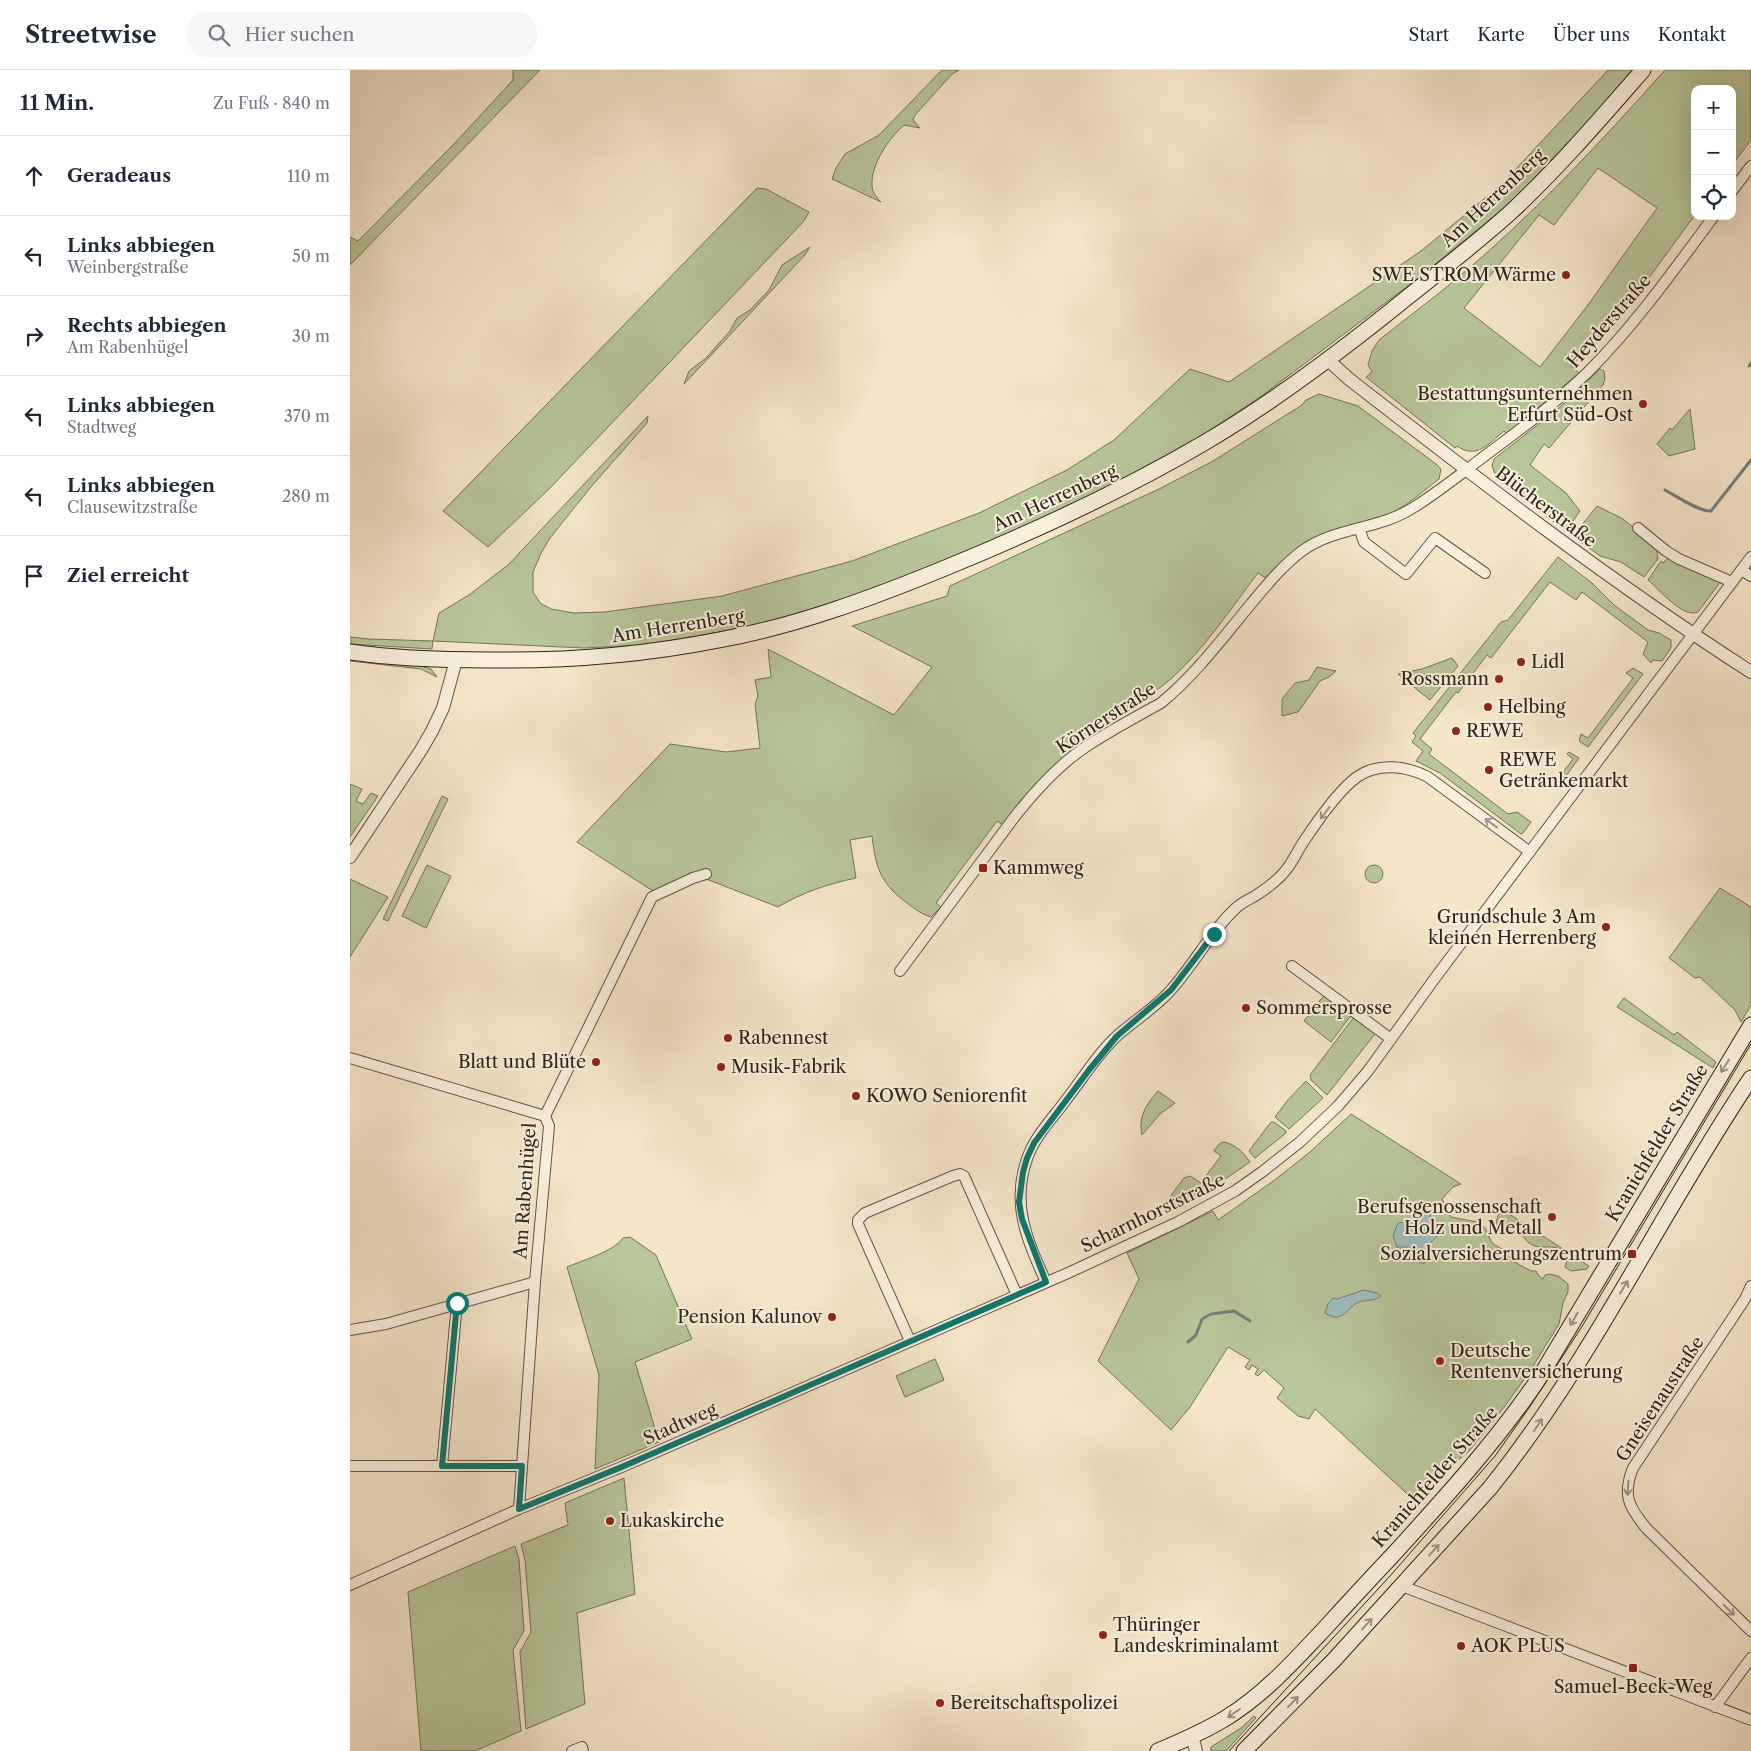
<!DOCTYPE html>
<html lang="de">
<head>
<meta charset="utf-8">
<style>
	body { margin:0; font-family:"Libre Caslon Text",serif; background:#f6f6f7; color:#1f2937 }
	.controls { position:absolute; right:15px; top:15px; display:grid; overflow:hidden; border-radius:10px; box-shadow:0 5px 20px #0002 }
	.controls button { width:45px; height:45px; display:grid; place-items:center; padding:0; border:0; border-bottom:1px solid #e0e1e3; background:#fff; color:#1f2937; font:25px sans-serif }
	.stop { position:absolute; width:15px; height:15px; margin:-11px; border:4px solid #0f766e; border-radius:50%; background:#fff }
	.stop.end { background:#0f766e; border-color:#fff; box-shadow:0 1px 5px #0008 }
	.list { margin:0; padding:0; list-style:none }
	h2 { display:flex; justify-content:space-between; align-items:center; height:65px; margin:0; padding:0 20px; font-size:21px }
	h2 small { font-size:16px; font-weight:400; color:#747a83 }
	.list li { display:grid; grid-template-columns:32px 1fr auto; gap:15px; align-items:center; box-sizing:border-box; height:80px; padding:0 20px; border-top:1px solid #e0e1e3 }
	.list b { display:block; font-size:19px; white-space:nowrap }
	.list p { margin:0; font-size:16px; white-space:nowrap; color:#747a83 }
	.list em { font-size:16px; font-style:normal; color:#747a83 }
	.icon { flex:none; width:28px; height:28px; fill:none; stroke:currentColor; stroke-width:2; stroke-linecap:round; stroke-linejoin:round }
	.map { position:relative; flex:none; width:1401px; height:1681px; overflow:hidden }
	header { display:flex; align-items:center; gap:30px; box-sizing:border-box; height:70px; padding:0 25px; background:#fff; border-bottom:1px solid #e0e1e3 }
	header strong { font-size:24px }
	nav { display:flex; gap:28px; margin-inline-start:auto; font-size:18px }
	.search { width:350px; height:45px; background:#f6f6f7; display:flex; align-items:center; gap:12px; box-sizing:border-box; padding:0 18px; border-radius:20px; color:#747a83; font-size:19px }
	main { display:flex }
	aside { flex:1; background:#fff }
	.map>svg:first-child { display:block }
</style>
</head>
<body>
<header>
<strong>Streetwise</strong>
<div class="search"><svg class="icon" aria-label="search" viewBox="0 0 24 24"><circle cx="10" cy="10" r="6"/><path d="M15 15l6 6"/></svg>Hier suchen</div>
<nav><a>Start</a><a>Karte</a><a>Über uns</a><a>Kontakt</a></nav>
</header>
<main>
<aside>
<h2>11 Min.<small>Zu Fuß · 840 m</small></h2>
<ul class="list">
<li><svg class="icon" aria-label="ahead" viewBox="0 0 24 24"><path d="M12 20V5M6 11l6-6 6 6"/></svg><div><b>Geradeaus</b></div><em>110 m</em></li>
<li><svg class="icon" aria-label="left" viewBox="0 0 24 24"><path d="M17 20v-9H6M10 6l-5 5 5 5"/></svg><div><b>Links abbiegen</b><p>Weinbergstraße</p></div><em>50 m</em></li>
<li><svg class="icon" aria-label="right" viewBox="0 0 24 24"><path d="M7 20v-9h11M14 6l5 5-5 5"/></svg><div><b>Rechts abbiegen</b><p>Am Rabenhügel</p></div><em>30 m</em></li>
<li><svg class="icon" aria-label="left" viewBox="0 0 24 24"><path d="M17 20v-9H6M10 6l-5 5 5 5"/></svg><div><b>Links abbiegen</b><p>Stadtweg</p></div><em>370 m</em></li>
<li><svg class="icon" aria-label="left" viewBox="0 0 24 24"><path d="M17 20v-9H6M10 6l-5 5 5 5"/></svg><div><b>Links abbiegen</b><p>Clausewitzstraße</p></div><em>280 m</em></li>
<li><svg class="icon" aria-label="arrive" viewBox="0 0 24 24"><path d="M6 21V4h12l-3 4 3 4H6"/></svg><div><b>Ziel erreicht</b></div></li>
</ul>
</aside>
<div class="map">
<svg width="1401" height="1681" viewBox="0 0 1401 1681">
	<rect width="100%" height="100%" fill="#f5e6ca"/>
	<filter id="stains"><feTurbulence type="fractalNoise" baseFrequency=".004" numOctaves="4"/><feColorMatrix values="0 0 0 0 .2 0 0 0 0 .09 0 0 0 0 .02 0 0 0 .5 -.17"/></filter>
	<radialGradient id="worn" r=".72"><stop offset=".6" stop-color="#630" stop-opacity="0"/><stop offset="1" stop-color="#630" stop-opacity=".3"/></radialGradient>
	<g fill="#b8c69a" stroke="#74745a" fill-rule="evenodd">
		<path d="M 163,0 L 190,0 L 0,195 L 0,167 L 8,171 L 104,74 L 163,10 Z"/>
		<path d="M 592,0 L 609,0 L 602,4 L 565,45 L 563,50 L 570,58 L 554,55 C 539,68 521,94 522,115 C 522,122 526,127 531,132 L 482,109 L 486,98 L 495,84 L 529,65 Z"/>
		<path d="M 1258,0 L 1282,0 L 1219,73 L 1182,112 L 1148,143 L 1067,209 L 913,325 L 856,363 L 740,427 L 564,505 L 465,539 L 403,556 L 294,575 L 234,578 L 83,571 L 82,579 L 0,574 L 0,567 L 19,569 L 83,571 L 89,543 L 119,525 L 158,495 L 298,346 L 297,353 L 240,418 L 200,468 L 191,483 L 183,502 L 183,522 L 190,533 L 201,539 L 224,543 L 255,542 L 372,526 L 502,491 L 629,443 L 717,400 L 764,370 L 840,299 L 879,312 L 1071,181 L 1151,115 Z"/>
		<path d="M 1315,0 L 1401,0 L 1401,70 L 1382,95 L 1382,19 L 1345,19 L 1345,145 L 1298,209 L 1258,257 L 1221,296 L 1229,303 L 1157,364 L 1154,361 C 1139,373 1127,390 1107,376 L 1105,378 L 1016,307 L 1022,302 L 1018,295 L 1022,281 L 1029,270 C 1054,250 1080,231 1104,211 C 1181,147 1249,74 1315,0 ZM 1248,98 L 1307,138 L 1238,235 L 1190,297 L 1114,238 L 1189,145 L 1204,155 Z"/>
		<path d="M 407,118 L 416,119 L 459,142 L 454,151 L 199,419 L 138,477 L 93,441 Z"/>
		<path d="M 460,177 L 454,186 L 334,314 L 339,301 L 356,288 L 380,261 L 387,248 L 400,240 L 419,220 L 432,195 Z"/>
		<path d="M 1250,299 L 1254,301 L 1255,309 L 1253,315 L 1199,378 L 1194,374 L 1180,395 L 1216,423 L 1230,441 L 1216,461 L 1152,413 L 1153,410 L 1145,404 L 1142,396 L 1144,389 L 1208,339 Z"/>
		<path d="M 969,324 L 1008,336 L 1086,394 L 1091,399 L 1089,409 L 1057,434 L 1040,444 L 975,463 L 916,508 L 908,503 C 881,538 856,577 823,607 C 799,629 766,643 738,659 L 742,667 C 704,694 681,719 653,755 L 647,751 L 586,833 L 591,837 L 581,847 C 571,844 565,839 557,833 C 530,813 526,798 522,766 L 500,770 L 506,808 C 478,814 453,822 428,837 L 341,803 L 303,821 L 227,772 L 320,674 L 376,682 L 410,678 L 405,634 L 408,626 L 405,610 L 421,607 L 418,579 L 544,645 L 582,597 L 502,556 L 597,526 L 600,516 L 809,419 L 863,391 L 952,335 L 956,330 Z"/>
		<path d="M 1340,339 L 1345,379 L 1319,386 L 1307,374 L 1320,358 L 1322,360 Z"/>
		<path d="M 1247,436 L 1273,449 L 1306,476 L 1308,489 L 1294,507 L 1271,492 L 1250,486 L 1223,466 Z"/>
		<path d="M 1320,486 L 1371,511 L 1348,542 C 1333,549 1309,519 1298,510 L 1311,491 L 1313,493 Z"/>
		<path d="M 1208,487 L 1242,513 L 1264,535 L 1298,560 L 1309,563 L 1321,570 L 1321,578 L 1312,591 L 1303,590 L 1301,593 L 1293,584 L 1298,572 L 1232,522 L 1226,530 L 1200,512 L 1141,588 L 1137,585 L 1108,623 L 1106,622 L 1070,669 L 1082,679 L 1079,684 L 1158,744 L 1167,742 L 1181,752 L 1173,763 L 1171,764 L 1090,703 L 1066,691 L 1073,681 L 1062,672 L 1066,666 L 1063,663 L 1151,552 L 1158,550 Z"/>
		<path d="M 0,588 L 71,596 L 81,599 L 87,607 L 71,599 L 0,591 Z"/>
		<path d="M 1102,588 L 1108,596 L 1080,630 L 1048,604 L 1072,599 Z"/>
		<path d="M 967,597 L 986,601 L 979,607 L 970,611 L 948,642 L 932,646 L 932,629 L 945,613 L 959,610 Z"/>
		<path d="M 1283,598 L 1293,604 L 1238,677 L 1229,671 L 1231,664 L 1238,668 L 1283,608 L 1276,603 Z"/>
		<path d="M 1219,682 L 1229,688 L 1209,716 L 1205,713 L 1223,689 L 1217,684 Z"/>
		<path d="M 0,714 L 12,719 L 6,731 L 13,734 L 21,723 L 28,726 L 0,767 Z"/>
		<path d="M 92,726 L 98,729 L 38,851 L 33,849 Z"/>
		<circle cx="1024" cy="804" r="9"/>
		<path d="M 77,795 L 101,806 L 76,858 L 52,846 Z"/>
		<path d="M 0,809 L 38,827 L 0,887 Z"/>
		<path d="M 1370,818 L 1401,837 L 1401,935 L 1391,952 L 1385,940 L 1350,907 L 1345,908 L 1319,888 Z"/>
		<path d="M 975,924 L 1002,944 L 981,972 L 954,951 Z"/>
		<path d="M 1274,928 L 1324,965 L 1327,962 L 1366,992 L 1363,998 L 1267,937 Z"/>
		<path d="M 1004,947 L 1025,964 L 977,1025 L 961,1010 L 960,1005 Z"/>
		<path d="M 956,1011 L 973,1028 L 939,1059 L 925,1047 L 937,1031 Z"/>
		<path d="M 808,1021 L 825,1033 L 810,1044 L 792,1065 C 788,1046 796,1035 808,1021 Z"/>
		<path d="M 1001,1044 L 1111,1114 L 1103,1117 L 1092,1129 L 1101,1147 L 1127,1152 L 1135,1158 L 1142,1173 L 1155,1181 L 1161,1190 L 1181,1201 L 1186,1201 L 1189,1206 L 1193,1209 L 1195,1205 L 1199,1204 L 1208,1206 L 1218,1214 L 1218,1222 L 1213,1233 L 1209,1254 L 1180,1301 L 1155,1336 L 1119,1381 L 1098,1399 L 1066,1432 L 965,1339 L 959,1349 L 948,1346 L 927,1328 L 934,1318 L 914,1300 L 908,1306 L 905,1304 L 908,1299 L 902,1295 L 899,1300 L 895,1297 L 900,1290 L 878,1277 L 840,1337 L 821,1360 L 748,1291 L 789,1209 L 777,1183 L 863,1141 L 868,1150 L 926,1109 L 960,1082 Z"/>
		<path d="M 921,1052 L 924,1052 L 936,1061 L 936,1063 L 905,1088 L 899,1081 Z"/>
		<path d="M 873,1072 C 884,1073 894,1083 900,1092 L 858,1121 L 852,1111 L 871,1086 L 864,1081 L 869,1074 Z"/>
		<path d="M 840,1106 L 851,1113 L 856,1122 L 818,1140 L 814,1135 L 834,1108 Z"/>
		<path d="M 1150,1138 L 1239,1196 L 1237,1199 L 1221,1201 L 1215,1197 L 1218,1187 C 1205,1169 1193,1183 1179,1173 C 1176,1171 1174,1167 1171,1164 L 1155,1162 L 1149,1159 L 1146,1153 Z"/>
		<path d="M 280,1167 L 306,1185 L 342,1269 L 285,1292 L 309,1372 L 245,1399 L 249,1305 L 217,1197 C 233,1190 263,1182 273,1168 Z"/>
		<path d="M 585,1289 L 594,1310 L 555,1327 L 546,1306 Z"/>
		<path d="M 274,1408 L 285,1524 L 227,1543 L 235,1634 L 176,1659 L 170,1582 L 181,1562 L 175,1490 L 171,1474 L 218,1455 L 215,1433 Z"/>
		<path d="M 165,1476 L 169,1489 L 174,1561 L 163,1580 L 171,1661 L 125,1681 L 71,1681 L 58,1522 Z"/>
		<path d="M 904,1646 L 906,1648 L 876,1681 L 861,1681 L 861,1677 L 891,1658 Z"/>
	</g>
	<g fill="#9fbebf" stroke="#72807d">
		<path d="M 1070,1132 L 1081,1138 L 1080,1148 L 1085,1153 L 1090,1163 L 1079,1174 L 1074,1194 L 1064,1190 L 1063,1182 L 1056,1177 L 1047,1177 L 1043,1166 L 1048,1153 C 1061,1152 1066,1145 1070,1132 Z"/>
		<path d="M 1014,1220 L 1027,1223 L 1031,1226 C 1023,1232 1015,1229 1007,1233 C 995,1240 992,1254 975,1243 L 978,1234 L 983,1228 L 987,1229 Z"/>
	</g>
	<g fill="none" stroke-linecap="round" stroke-linejoin="round">
		<g stroke="#72807d" stroke-width="3">
			<path d="M 1399,296 L 1401,293"/>
			<path d="M 1315,420 C 1326,426 1350,442 1361,441 L 1401,390"/>
			<path d="M 838,1272 L 846,1265 L 852,1249 L 861,1244 L 884,1241 L 900,1251"/>
		</g>
		<g stroke="#605447" stroke-width="12">
			<g id="minor">
				<path d="M 1382,121 L 1401,96"/>
				<path d="M 1009,458 L 1014,472 L 1056,504 L 1085,468 L 1135,503"/>
				<path d="M 1288,458 L 1316,481 L 1329,489 L 1382,512"/>
				<path d="M 1391,500 L 1401,506"/>
				<path d="M 942,896 L 1041,969"/>
				<path d="M 550,901 L 663,749 C 684,722 708,695 737,676 C 761,660 786,647 811,633 C 845,605 872,569 900,535 C 916,516 932,496 952,481 C 985,457 1027,460 1061,439 C 1086,424 1109,405 1132,388 C 1168,361 1205,334 1238,302 C 1285,255 1324,200 1364,146"/>
				<path d="M 0,988 L 195,1046"/>
				<path d="M 696,1212 C 677,1170 661,1134 677,1089 C 684,1067 703,1048 716,1030 C 733,1008 748,983 768,965 C 785,950 805,938 820,921 C 844,895 860,862 886,838 C 891,833 898,830 905,826 C 915,820 929,809 936,800 C 943,791 948,780 954,771 C 966,753 990,719 1007,707 C 1028,692 1057,696 1078,707 L 1180,782"/>
				<path d="M 1401,1216 L 1395,1229 L 1283,1398 C 1272,1425 1279,1437 1296,1458 L 1401,1561"/>
				<path d="M 0,1260 L 36,1254 L 185,1212"/>
				<path d="M 560,1271 L 508,1154 L 508,1150 L 515,1143 L 603,1106 L 610,1104 L 614,1106 L 667,1225"/>
				<path d="M 0,1396 L 172,1396"/>
				<path d="M 92,1396 L 107,1233"/>
				<path d="M 169,1439 L 185,1212 L 199,1056 L 195,1046 L 302,827 L 343,808 L 356,804"/>
				<path d="M 0,1515 L 169,1439 L 274,1396 L 718,1203 L 828,1152 L 885,1121 L 912,1102 L 950,1072 L 988,1036 L 1018,1001 L 1085,908 L 1401,487"/>
				<path d="M 1052,1516 L 1401,1650"/>
				<path d="M 1365,1637 L 1401,1588"/>
				<path d="M 222,1681 L 232,1677 L 233,1681"/>
			</g>
		</g>
		<g stroke="#605447" stroke-width="14">
			<g id="tertiary">
				<path d="M 978,290 L 999,309 C 1130,411 1261,512 1401,602"/>
				<path d="M 0,787 L 71,680 L 82,661 L 93,638 L 106,590"/>
				<path d="M 842,1666 L 846,1681"/>
			</g>
		</g>
		<g stroke="#2f231b" stroke-width="17">
			<g id="secondary">
				<path d="M 0,582 C 46,589 94,590 140,590 C 217,591 293,585 369,570 C 446,556 522,528 595,498 C 683,462 772,421 854,373 C 927,330 994,279 1059,226 C 1094,198 1129,171 1162,141 C 1209,97 1251,48 1293,0"/>
				<path d="M 808,1681 C 832,1671 855,1661 876,1648 C 915,1624 946,1589 977,1556 C 998,1533 1019,1510 1041,1487 C 1093,1430 1144,1374 1188,1310 L 1401,955"/>
				<path d="M 894,1681 L 984,1590 L 1140,1418 C 1242,1291 1311,1142 1401,1008"/>
			</g>
		</g>
		<use href="#minor" stroke="#f8efdd" stroke-width="10"/>
		<use href="#tertiary" stroke="#f8efdd" stroke-width="12"/>
		<use href="#secondary" stroke="#f8efdd" stroke-width="15"/>
		<path stroke="#2f231b" stroke-width="1" d="M 879,1681 L 1040,1506 L 1145,1386 L 1179,1338 L 1231,1258 L 1401,974"/>
	</g>
	<defs><path id="oneway-shaft" d="M-6 0H5M1.5-3L5.5 0L1.5 3" fill="none" stroke-width="1.6" stroke-linecap="round" stroke-linejoin="round" transform="scale(1.25)"/></defs>
	<g stroke="#9e9386">
		<use href="#oneway-shaft" transform="translate(975 743) rotate(127)"/>
		<use href="#oneway-shaft" transform="translate(1141 753) rotate(-144)"/>
		<use href="#oneway-shaft" transform="translate(1375 996) rotate(122)"/>
		<use href="#oneway-shaft" transform="translate(1274 1217) rotate(-59)"/>
		<use href="#oneway-shaft" transform="translate(1224 1249) rotate(120)"/>
		<use href="#oneway-shaft" transform="translate(1188 1355) rotate(-56)"/>
		<use href="#oneway-shaft" transform="translate(1278 1418) rotate(94)"/>
		<use href="#oneway-shaft" transform="translate(1084 1480) rotate(-48)"/>
		<use href="#oneway-shaft" transform="translate(1379 1540) rotate(45)"/>
		<use href="#oneway-shaft" transform="translate(1017 1554) rotate(-48)"/>
		<use href="#oneway-shaft" transform="translate(943 1632) rotate(-46)"/>
		<use href="#oneway-shaft" transform="translate(884 1643) rotate(145)"/>
	</g>
	<g fill="none" stroke-linecap="round" stroke-linejoin="round">
		<path stroke="#0f766e" stroke-width="6" d="M 107,1233 L 92,1396 L 172,1396 L 169,1439 L 274,1396 L 692,1214 L 696,1212 L 672,1149 L 669,1132 L 673,1102 L 677,1088 L 684,1073 L 739,1000 L 767,966 L 821,920 L 864,864"/>
	</g>
	<g fill="#8f2418" stroke="#f8efdd" stroke-width="2">
		<circle cx="1216" cy="205" r="5"/>
		<circle cx="1293" cy="334" r="5"/>
		<circle cx="1171" cy="592" r="5"/>
		<circle cx="1149" cy="609" r="5"/>
		<circle cx="1138" cy="637" r="5"/>
		<circle cx="1106" cy="661" r="5"/>
		<circle cx="1139" cy="700" r="5"/>
		<rect x="628" y="793" width="10" height="10" rx="2.5"/>
		<circle cx="1256" cy="857" r="5"/>
		<circle cx="896" cy="938" r="5"/>
		<circle cx="378" cy="968" r="5"/>
		<circle cx="246" cy="992" r="5"/>
		<circle cx="371" cy="997" r="5"/>
		<circle cx="506" cy="1026" r="5"/>
		<circle cx="1202" cy="1147" r="5"/>
		<rect x="1277" y="1179" width="10" height="10" rx="2.5"/>
		<circle cx="482" cy="1247" r="5"/>
		<circle cx="1090" cy="1291" r="5"/>
		<circle cx="260" cy="1451" r="5"/>
		<circle cx="753" cy="1565" r="5"/>
		<circle cx="1111" cy="1576" r="5"/>
		<rect x="1278" y="1593" width="10" height="10" rx="2.5"/>
		<circle cx="590" cy="1633" r="5"/>
	</g>
	<g text-anchor="middle" stroke-width="4" stroke-linejoin="round" paint-order="stroke">
		<g font-size="18" fill="#2f231b" stroke="#f8efdd">
			<text transform="translate(1143 128) rotate(-43)" y="6">Am Herrenberg</text>
			<text transform="translate(1259 251) rotate(-49)" y="6">Heyderstraße</text>
			<text transform="translate(705 428) rotate(-25)" y="6">Am Herrenberg</text>
			<text transform="translate(1196 437) rotate(37)" y="6">Blücherstraße</text>
			<text transform="translate(328 556) rotate(-9)" y="6">Am Herrenberg</text>
			<text transform="translate(756 648) rotate(-33)" y="6">Körnerstraße</text>
			<text transform="translate(1307 1073) rotate(-59)" y="6">Kranichfelder Straße</text>
			<text transform="translate(175 1121) rotate(-86)" y="6">Am Rabenhügel</text>
			<text transform="translate(803 1143) rotate(-26)" y="6">Scharnhorststraße</text>
			<text transform="translate(1310 1329) rotate(-57)" y="6">Gneisenaustraße</text>
			<text transform="translate(330 1354) rotate(-24)" y="6">Stadtweg</text>
			<text transform="translate(1085 1407) rotate(-49)" y="6">Kranichfelder Straße</text>
		</g>
		<g font-size="18" fill="#2f231b" stroke="#f8efdd" text-anchor="start">
			<text x="1206" y="211" text-anchor="end">SWE STROM Wärme</text>
			<text x="1283" y="330" text-anchor="end">Bestattungsunternehmen<tspan x="1283" dy="21">Erfurt Süd-Ost</tspan></text>
			<text x="1181" y="598">Lidl</text>
			<text x="1139" y="615" text-anchor="end">Rossmann</text>
			<text x="1148" y="643">Helbing</text>
			<text x="1116" y="667">REWE</text>
			<text x="1149" y="696">REWE<tspan x="1149" dy="21">Getränkemarkt</tspan></text>
			<text x="643" y="804">Kammweg</text>
			<text x="1246" y="853" text-anchor="end">Grundschule 3 Am<tspan x="1246" dy="21">kleinen Herrenberg</tspan></text>
			<text x="906" y="944">Sommersprosse</text>
			<text x="388" y="974">Rabennest</text>
			<text x="236" y="998" text-anchor="end">Blatt und Blüte</text>
			<text x="381" y="1003">Musik-Fabrik</text>
			<text x="516" y="1032">KOWO Seniorenfit</text>
			<text x="1192" y="1143" text-anchor="end">Berufsgenossenschaft<tspan x="1192" dy="21">Holz und Metall</tspan></text>
			<text x="1272" y="1190" text-anchor="end">Sozialversicherungszentrum</text>
			<text x="472" y="1253" text-anchor="end">Pension Kalunov</text>
			<text x="1100" y="1287">Deutsche<tspan x="1100" dy="21">Rentenversicherung</tspan></text>
			<text x="270" y="1457">Lukaskirche</text>
			<text x="763" y="1561">Thüringer<tspan x="763" dy="21">Landeskriminalamt</tspan></text>
			<text x="1121" y="1582">AOK PLUS</text>
			<text x="1283" y="1623" text-anchor="middle">Samuel-Beck-Weg</text>
			<text x="600" y="1639">Bereitschaftspolizei</text>
		</g>
	</g>
	<rect width="100%" height="100%" filter="url(#stains)"/>
	<rect width="100%" height="100%" fill="url(#worn)"/>
</svg>
<div class="controls">
<button>+</button>
<button>−</button>
<button><svg class="icon" aria-label="locate" viewBox="0 0 24 24"><circle cx="12" cy="12" r="6"/><path d="M12 2v4M12 18v4M2 12h4M18 12h4"/></svg></button>
</div>
<div class="stop" style="left:107px;top:1233px"></div>
<div class="stop end" style="left:864px;top:864px"></div>
</div>
</main>
</body>
</html>
